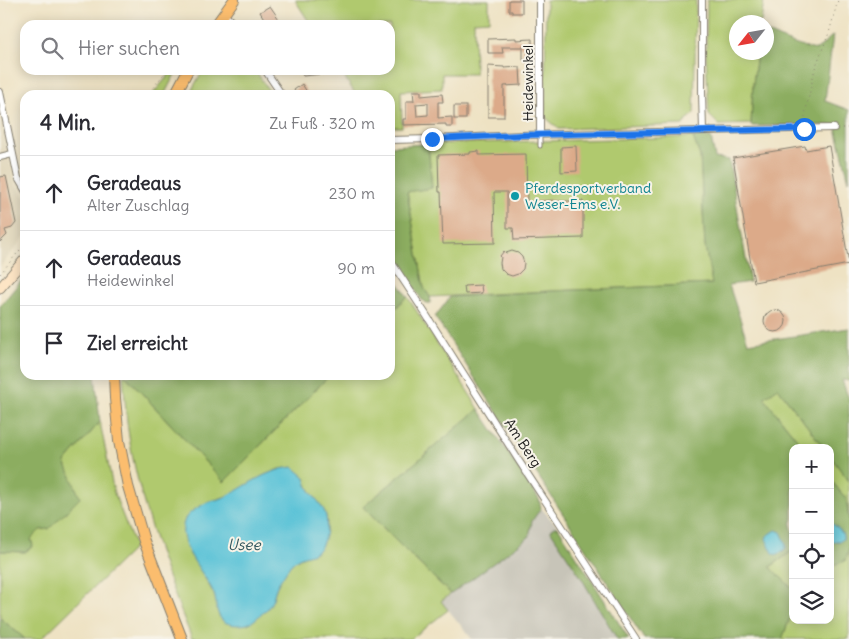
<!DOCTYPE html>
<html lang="de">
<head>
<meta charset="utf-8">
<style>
	body { margin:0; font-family:Delius,sans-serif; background:#f2f2f3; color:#2b2b33 }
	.controls { position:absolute; right:15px; bottom:15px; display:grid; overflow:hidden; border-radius:10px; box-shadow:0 2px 12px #0003 }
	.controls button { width:45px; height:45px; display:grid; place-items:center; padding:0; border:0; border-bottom:1px solid #e1e1e2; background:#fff; color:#2b2b33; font:25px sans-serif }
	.compass { position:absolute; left:729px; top:15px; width:45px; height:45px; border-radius:50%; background:#fff; box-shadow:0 2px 12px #0003; rotate:239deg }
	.stop { position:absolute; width:15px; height:15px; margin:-11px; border:4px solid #1a73e8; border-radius:50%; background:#fff }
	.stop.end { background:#1a73e8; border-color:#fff; box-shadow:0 1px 5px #0008 }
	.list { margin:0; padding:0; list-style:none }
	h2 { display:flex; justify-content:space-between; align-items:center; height:65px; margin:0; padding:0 20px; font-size:21px }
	h2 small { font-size:16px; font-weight:400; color:#7c7c81 }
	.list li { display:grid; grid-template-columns:32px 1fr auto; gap:15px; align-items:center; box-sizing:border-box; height:75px; padding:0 20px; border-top:1px solid #e1e1e2 }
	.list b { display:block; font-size:19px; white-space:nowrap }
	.list p { margin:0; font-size:16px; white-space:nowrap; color:#7c7c81 }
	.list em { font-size:16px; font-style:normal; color:#7c7c81 }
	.icon { flex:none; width:28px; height:28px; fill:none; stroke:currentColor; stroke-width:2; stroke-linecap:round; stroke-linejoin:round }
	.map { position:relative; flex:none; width:849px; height:639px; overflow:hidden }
	.search { position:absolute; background:#fff; box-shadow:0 2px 12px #0003; left:20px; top:20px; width:375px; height:55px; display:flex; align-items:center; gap:12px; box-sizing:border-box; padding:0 18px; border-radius:15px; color:#7c7c81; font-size:19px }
	.panel { position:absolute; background:#fff; box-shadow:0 2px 12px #0003; left:20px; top:90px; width:375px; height:290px; border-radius:15px }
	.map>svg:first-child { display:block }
</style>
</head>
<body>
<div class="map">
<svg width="849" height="639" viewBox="0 0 849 639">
	<rect width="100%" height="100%" fill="#f7f3e8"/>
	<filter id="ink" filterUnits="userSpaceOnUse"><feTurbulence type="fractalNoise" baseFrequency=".02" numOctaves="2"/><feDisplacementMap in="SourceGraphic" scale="10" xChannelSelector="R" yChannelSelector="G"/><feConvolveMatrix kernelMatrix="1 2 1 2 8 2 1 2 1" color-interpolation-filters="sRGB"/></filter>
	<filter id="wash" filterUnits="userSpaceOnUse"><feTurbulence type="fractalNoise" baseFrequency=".0096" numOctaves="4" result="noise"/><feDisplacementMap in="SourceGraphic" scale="20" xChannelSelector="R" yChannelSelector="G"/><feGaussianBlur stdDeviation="1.12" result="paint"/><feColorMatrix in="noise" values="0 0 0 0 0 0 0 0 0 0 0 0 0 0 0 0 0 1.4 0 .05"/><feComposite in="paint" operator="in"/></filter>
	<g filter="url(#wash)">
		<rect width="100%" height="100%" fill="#eee2c3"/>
		<path fill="#ddd2b4" d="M 0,115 L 15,185 L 25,198 L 25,236 L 0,267 Z"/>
		<path fill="#c7c4b8" d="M 541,508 L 558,527 L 554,527 L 550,530 L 579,574 L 617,639 L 472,639 L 441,601 L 528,537 L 532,521 Z"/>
		<g fill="#b0c96e" stroke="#667245" fill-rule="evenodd">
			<path d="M 295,0 L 489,0 L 489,20 L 474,21 L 475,74 L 442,74 L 442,89 L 401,91 L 402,127 L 390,127 L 390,95 L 356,95 L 340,70 L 390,70 L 390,25 L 311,25 Z"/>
			<path d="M 546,0 L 696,0 L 694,113 L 683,125 L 559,129 L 545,117 Z"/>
			<path d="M 707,0 L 764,0 L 761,22 L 736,22 L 736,52 L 757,53 L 753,84 L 751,124 L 719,125 L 709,115 L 706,54 Z"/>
			<path d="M 173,70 L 177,70 L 164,95 L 152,95 Z"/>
			<path d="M 203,70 L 255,70 L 272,95 L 189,95 Z"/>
			<path d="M 693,137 L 700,156 L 705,246 L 713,284 L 551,291 L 430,297 L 424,288 L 407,191 L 432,188 L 428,144 Z"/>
			<path d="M 407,296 L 479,409 L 363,507 L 404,549 L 451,594 L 441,601 L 448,610 L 411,639 L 192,639 C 167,576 142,511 130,443 C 126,421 125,398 123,375 L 125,375 L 224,482 L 330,375 L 390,375 L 390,314 ZM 279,469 L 305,477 C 309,501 334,507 325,534 C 323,541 319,547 316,552 C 311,554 305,555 301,557 C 286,565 276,584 273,599 L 218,613 L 215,596 L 200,569 L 188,551 L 209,501 C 226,499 242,488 257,480 C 264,476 271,473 279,469 Z"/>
			<path d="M 778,388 L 824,448 L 804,448 L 764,398 Z"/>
			<path d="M 100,422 L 114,493 L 135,547 L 41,639 L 25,639 L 0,618 L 0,551 L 25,552 L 33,546 L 31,539 L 40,530 L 65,462 Z"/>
			<path d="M 830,456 L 849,481 L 849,520 L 846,499 L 830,479 Z"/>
			<path d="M 849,549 L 849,639 L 782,639 L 793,610 L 793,620 L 830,620 L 830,566 L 845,561 Z"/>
			<path d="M 791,552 L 793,553 L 793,589 L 769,568 Z"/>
		</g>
		<g fill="#8cad61" stroke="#54643e">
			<path d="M 767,33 C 783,40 799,47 817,50 L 833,35 L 825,101 L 849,110 L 849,181 L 837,132 L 836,125 L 751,126 L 753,84 L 757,53 L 766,52 Z"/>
			<path d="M 693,137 L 711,137 L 715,158 L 729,160 L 750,282 L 729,285 L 748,343 L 849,328 L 849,381 L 842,380 L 849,399 L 849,481 L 830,456 L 830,448 L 824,448 L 778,388 L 764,398 L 804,448 L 793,448 L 793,519 L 791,525 L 793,531 L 793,553 L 791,552 L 770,567 L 793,589 L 793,610 L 782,639 L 644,639 L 435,317 L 450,297 L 551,291 L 712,284 L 705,246 L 700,156 Z"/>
			<path d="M 428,144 L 432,188 L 407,192 L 424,288 L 430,297 L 431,303 L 427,303 L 422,300 L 390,252 L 390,146 Z"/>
			<path d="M 390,271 L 407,296 L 390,314 Z"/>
			<path d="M 25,276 L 25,375 L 95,375 L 100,422 L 65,462 L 80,498 L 49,529 L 40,530 L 31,539 L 33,546 L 25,552 L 0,551 L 0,306 Z"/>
			<path d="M 125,375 L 330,375 L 224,482 Z"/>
			<path d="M 479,409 L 539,499 L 541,508 L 532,521 L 529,537 L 451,594 L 404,549 L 363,507 Z"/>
			<path d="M 830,479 L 846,499 L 849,520 L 849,549 L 845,561 L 830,566 L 830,543 L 841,541 L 843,539 C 844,531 836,527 830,522 Z"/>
			<path d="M 554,527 L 558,527 L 629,639 L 617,639 L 579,574 L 550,530 Z"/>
			<path d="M 0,618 L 25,639 L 0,639 Z"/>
		</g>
		<g fill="#5ac2d7" stroke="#3b6f7a">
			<path d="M 293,467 L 305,477 C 308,496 322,500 326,516 C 328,524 325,546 317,551 C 312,555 305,555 299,558 C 290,563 286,572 280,581 C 274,589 275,597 270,605 C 268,609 263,613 259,616 C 256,619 251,623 247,624 C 239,626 227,625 222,620 C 215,612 217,603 214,594 C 205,572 174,544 185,519 C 188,513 197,508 202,505 C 210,500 219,500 227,496 C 244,487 260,475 278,470 C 282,468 288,468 293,467 Z"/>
			<path d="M 830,522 C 836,527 844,531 843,539 L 841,541 L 836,541 L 830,543 Z"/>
			<path d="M 776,530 L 781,532 L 786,543 L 786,548 L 783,551 L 776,555 L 773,553 L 766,539 L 767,536 Z"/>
		</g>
		<g id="blocks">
			<g fill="#dcaa89" fill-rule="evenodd">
				<path d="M 509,0 L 522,0 L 522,13 L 512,13 L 512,11 L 509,11 Z"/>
				<path d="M 270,6 L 283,25 L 268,25 L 260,12 Z"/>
				<path d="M 516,38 L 516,40 L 532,39 L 532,60 L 523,60 L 523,47 L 502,47 L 503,53 L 488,53 L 488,39 Z"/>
				<path d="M 488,66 L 504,67 L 504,68 L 520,67 L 521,85 L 504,86 L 504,117 L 488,117 Z"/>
				<path d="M 300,70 L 322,70 L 322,74 L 303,76 Z"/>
				<path d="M 302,84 L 309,95 L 297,95 L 294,90 Z"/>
				<path d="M 413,91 L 421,91 L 421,96 L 442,94 L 443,102 L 438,102 L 438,118 L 452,117 L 452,127 L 446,127 L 446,124 L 403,125 L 403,119 L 406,119 L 406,101 L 414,101 ZM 428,103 L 428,115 L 417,116 L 416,104 Z"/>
				<rect x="454" y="106" width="12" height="13"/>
				<path d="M 576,146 L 577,171 L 561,172 L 561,147 Z"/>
				<path d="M 805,146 L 806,150 L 829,146 L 849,264 L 754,282 L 733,158 Z"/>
				<path d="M 479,151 L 479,155 L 526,154 L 527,202 L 554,200 L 554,201 L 583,201 L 583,238 L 514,240 L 513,228 L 507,228 L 507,192 L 494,192 L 495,243 L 443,244 L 441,192 L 439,192 L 438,155 L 470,154 L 470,152 Z"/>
				<path d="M 6,176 L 16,223 L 12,228 L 5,230 L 7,235 L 0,242 L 0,177 Z"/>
				<path d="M 504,251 L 506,253 L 512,251 L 518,253 L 522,257 L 524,263 L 523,269 L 518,274 L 512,276 L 506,274 L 501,269 L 500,263 L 501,257 L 500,256 Z"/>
				<path d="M 481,285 L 482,293 L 465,294 L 464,286 Z"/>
				<circle cx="775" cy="321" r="11"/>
			</g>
		</g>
	</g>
	<g filter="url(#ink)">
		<use href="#blocks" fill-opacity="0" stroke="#857f70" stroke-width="1"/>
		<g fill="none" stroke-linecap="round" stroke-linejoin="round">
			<g stroke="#857f70" stroke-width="5">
				<path id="lane" d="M 540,146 L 540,136"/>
			</g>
			<g stroke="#857f70" stroke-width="8">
				<g id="street">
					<path d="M 540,0 L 540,135"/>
					<path d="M 702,0 L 702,93 L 703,131"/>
					<path d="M 224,14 L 235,25"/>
					<path d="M 265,70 L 282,95"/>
					<path d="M 0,92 L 18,178 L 25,190"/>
					<path d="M 390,140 L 432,139 L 522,135 L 834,128"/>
					<path d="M 0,157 L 12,154"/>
					<path d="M 390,260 L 425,313 L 519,461 L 636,639"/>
				</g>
			</g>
			<g stroke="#857f70" stroke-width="11">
				<path id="secondary" d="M 0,288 L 25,259"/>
			</g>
			<g stroke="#857f70" stroke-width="12">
				<g id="primary">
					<path d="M 216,25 L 234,0"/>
					<path d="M 175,95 L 188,70"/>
					<path d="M 114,375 L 115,398 L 119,441 L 128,486 L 144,541 L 182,639"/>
				</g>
			</g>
			<g stroke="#857f70" stroke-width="1" stroke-dasharray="1 4" stroke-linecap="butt">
				<path d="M 204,25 L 208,20"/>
				<path d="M 147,95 L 167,70"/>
				<path d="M 804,122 L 806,110 L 815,68 L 829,33 L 838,0"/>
				<path d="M 842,128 L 849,128"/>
				<path d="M 0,274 L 25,244"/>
			</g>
			<use href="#lane" stroke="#fff" stroke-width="3"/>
			<use href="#street" stroke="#fff" stroke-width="6"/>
			<use href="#secondary" stroke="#fde5c5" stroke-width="9"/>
			<use href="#primary" stroke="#fbbd6e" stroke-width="10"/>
		</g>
	</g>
	<g fill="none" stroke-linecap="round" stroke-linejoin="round" filter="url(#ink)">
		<path stroke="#1a73e8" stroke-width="6" d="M 432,139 L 522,135 L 804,129"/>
	</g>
	<circle fill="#0f9aa8" stroke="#f7f3e8" stroke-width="2" cx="515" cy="196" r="5"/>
	<g text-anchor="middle" stroke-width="4" stroke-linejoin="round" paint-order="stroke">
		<g font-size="14" fill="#1c1c1c" stroke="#f7f3e8">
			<text transform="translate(528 83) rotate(-90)" y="5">Heidewinkel</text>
			<text transform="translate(523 443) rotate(57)" y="5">Am Berg</text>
		</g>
		<g font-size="14" fill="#0d838f" stroke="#f7f3e8" text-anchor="start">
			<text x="525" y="193">Pferdesportverband<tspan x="525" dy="16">Weser-Ems e.V.</tspan></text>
		</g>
		<g font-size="15" font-style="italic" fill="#32565d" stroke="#f7f3e8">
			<text x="244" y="550">Usee</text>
		</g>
	</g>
</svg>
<div class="controls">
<button>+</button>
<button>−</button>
<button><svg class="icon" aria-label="locate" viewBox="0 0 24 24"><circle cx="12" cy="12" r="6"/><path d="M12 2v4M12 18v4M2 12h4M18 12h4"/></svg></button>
<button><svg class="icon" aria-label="layers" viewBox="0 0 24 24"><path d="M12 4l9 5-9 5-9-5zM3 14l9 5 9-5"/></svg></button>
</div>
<svg class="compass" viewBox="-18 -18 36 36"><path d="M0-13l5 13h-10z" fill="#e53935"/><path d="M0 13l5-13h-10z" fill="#7c7c81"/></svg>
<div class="stop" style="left:804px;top:129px"></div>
<div class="stop end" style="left:432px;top:139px"></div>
<div class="search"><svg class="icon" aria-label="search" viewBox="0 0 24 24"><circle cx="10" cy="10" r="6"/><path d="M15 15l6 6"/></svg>Hier suchen</div>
<section class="panel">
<h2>4 Min.<small>Zu Fuß · 320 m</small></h2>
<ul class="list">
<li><svg class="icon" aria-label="ahead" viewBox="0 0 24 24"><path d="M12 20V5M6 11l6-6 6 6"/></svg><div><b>Geradeaus</b><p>Alter Zuschlag</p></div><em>230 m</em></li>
<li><svg class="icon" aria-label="ahead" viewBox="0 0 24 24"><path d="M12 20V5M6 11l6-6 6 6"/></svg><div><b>Geradeaus</b><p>Heidewinkel</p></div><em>90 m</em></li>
<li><svg class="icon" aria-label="arrive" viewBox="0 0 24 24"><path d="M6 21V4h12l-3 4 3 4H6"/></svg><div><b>Ziel erreicht</b></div></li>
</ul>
</section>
</div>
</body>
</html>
